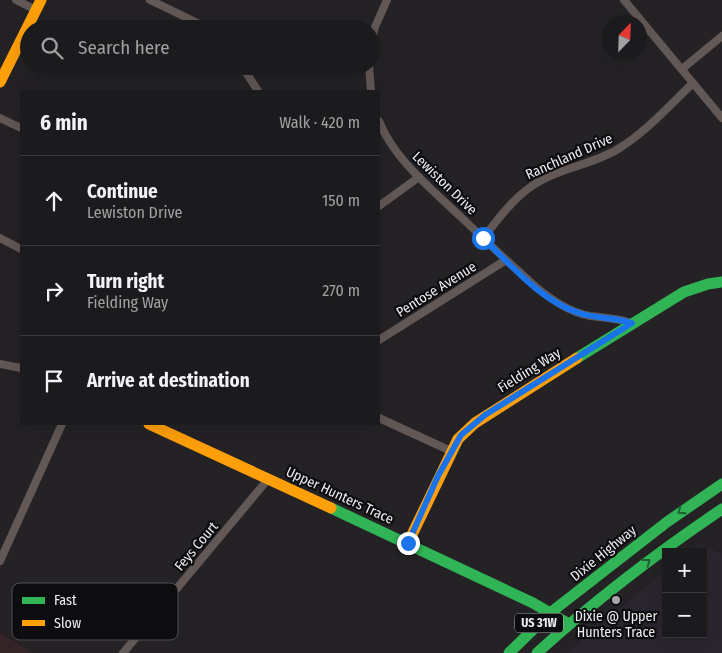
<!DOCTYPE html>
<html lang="en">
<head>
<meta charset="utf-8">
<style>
	body { margin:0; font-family:"Fira Sans Condensed",sans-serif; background:#242325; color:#f1f3f6 }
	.controls { position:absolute; right:15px; bottom:15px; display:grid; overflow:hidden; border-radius:0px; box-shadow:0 5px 20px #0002 }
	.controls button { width:45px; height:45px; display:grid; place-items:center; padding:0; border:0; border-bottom:1px solid #39383b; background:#1b1a1c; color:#f1f3f6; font:25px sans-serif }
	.compass { position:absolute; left:602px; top:15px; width:45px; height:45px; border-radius:50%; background:#1b1a1c; box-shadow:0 5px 20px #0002; rotate:23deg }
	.stop { position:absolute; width:15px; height:15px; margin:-11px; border:4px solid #1a73e8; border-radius:50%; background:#fff }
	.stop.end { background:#1a73e8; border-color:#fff; box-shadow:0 1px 5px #0008 }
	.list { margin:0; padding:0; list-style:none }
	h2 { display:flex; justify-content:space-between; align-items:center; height:65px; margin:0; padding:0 20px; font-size:21px }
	h2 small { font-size:16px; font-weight:400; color:#a0a1a3 }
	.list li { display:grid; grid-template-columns:32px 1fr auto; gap:15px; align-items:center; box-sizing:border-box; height:90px; padding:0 20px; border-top:1px solid #39383b }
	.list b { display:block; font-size:19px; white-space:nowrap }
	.list p { margin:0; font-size:16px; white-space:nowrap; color:#a0a1a3 }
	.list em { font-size:16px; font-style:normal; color:#a0a1a3 }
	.icon { flex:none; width:28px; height:28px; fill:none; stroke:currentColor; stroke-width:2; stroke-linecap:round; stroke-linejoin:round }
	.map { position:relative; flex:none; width:722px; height:653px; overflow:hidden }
	.search { position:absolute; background:#1b1a1c; box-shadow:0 5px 20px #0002; left:20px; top:20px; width:360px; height:55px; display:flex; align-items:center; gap:12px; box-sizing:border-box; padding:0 18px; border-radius:28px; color:#a0a1a3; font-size:19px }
	.panel { position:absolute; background:#1b1a1c; box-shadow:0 5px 20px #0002; left:20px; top:90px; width:360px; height:335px; border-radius:0px }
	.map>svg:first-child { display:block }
</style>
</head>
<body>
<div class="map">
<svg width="722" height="653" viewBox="0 0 722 653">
	<rect width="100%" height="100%" fill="#242225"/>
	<path fill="#2b252f" d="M 697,544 L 722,553 L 722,653 L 566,653 L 666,570 L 666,634 L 703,634 L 703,552 L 688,552 Z"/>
	<path fill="#342428" d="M 0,633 L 4,635 L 33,653 L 0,653 Z"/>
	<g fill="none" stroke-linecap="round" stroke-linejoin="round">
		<g stroke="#625856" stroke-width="8">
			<path d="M 16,0 L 36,10"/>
			<path d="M 150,0 L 210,29"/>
			<path d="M 624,0 L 722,118"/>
			<path d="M 371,42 L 375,27 L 387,0"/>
			<path d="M 242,66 L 258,91"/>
			<path d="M 369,66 L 371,91"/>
			<path d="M 682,69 L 722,36"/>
			<path d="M 0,118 L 21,128"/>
			<path d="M 379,121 C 395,161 432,189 463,219 C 487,242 511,265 536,287 C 552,300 569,312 590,316 C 606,318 617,318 632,323"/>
			<path d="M 379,206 L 419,177"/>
			<path d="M 0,238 L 21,249"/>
			<path d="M 483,238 C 500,217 516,194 540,181 C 564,167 594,164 618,149 C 646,132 669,106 693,83"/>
			<path d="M 379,340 L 506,260"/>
			<path d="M 0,364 L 21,368"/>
			<path d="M 379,418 L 451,451"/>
			<path d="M 0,561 L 62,424"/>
			<path d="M 123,653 L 269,478"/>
		</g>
		<g stroke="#30b455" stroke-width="11">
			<path d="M 577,358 L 684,292 L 708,284 L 722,282"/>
			<path d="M 331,508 L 533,603 L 569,624"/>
			<path d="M 509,653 L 550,613 L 667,522 L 722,484"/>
			<path d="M 537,653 C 595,600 657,553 722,509"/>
		</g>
		<g stroke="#ff9f0a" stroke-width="11">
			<path d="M 0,82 L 41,0"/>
			<path d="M 149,424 L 331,508"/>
			<path d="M 408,543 L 458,439 L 475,423 L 577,358"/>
		</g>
	</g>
	<defs><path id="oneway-chevron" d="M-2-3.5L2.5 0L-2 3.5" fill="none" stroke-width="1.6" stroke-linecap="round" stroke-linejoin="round" transform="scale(1.25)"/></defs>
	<g stroke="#1e6032">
		<use href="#oneway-chevron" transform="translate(681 511) rotate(145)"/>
		<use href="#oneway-chevron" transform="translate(647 562) rotate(-37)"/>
	</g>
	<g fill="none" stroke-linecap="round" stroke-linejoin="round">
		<path stroke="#1a73e8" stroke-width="6" d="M 408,543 L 438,476 L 461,435 L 485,415 L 632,323 C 613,317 597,319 579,313 C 541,301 511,265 483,238"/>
	</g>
	<circle fill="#a7a5a9" stroke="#0d0c0e" stroke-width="2" cx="616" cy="600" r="5"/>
	<g text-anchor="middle" stroke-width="4.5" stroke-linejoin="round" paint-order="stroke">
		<rect fill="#0d0c0e" stroke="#aaa9ac" stroke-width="1" x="515" y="613.5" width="48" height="19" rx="4"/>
		<g font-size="12" font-weight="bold" fill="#eeecf0">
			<text x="539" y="627">US 31W</text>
		</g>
		<g font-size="14" fill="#eeecf0" stroke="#0d0c0e">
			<text transform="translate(569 156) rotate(-24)" y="5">Ranchland Drive</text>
			<text transform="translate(445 183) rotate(44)" y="5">Lewiston Drive</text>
			<text transform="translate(436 289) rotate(-32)" y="5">Pentose Avenue</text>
			<text transform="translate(529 370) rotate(-32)" y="5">Fielding Way</text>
			<text transform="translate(340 495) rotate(25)" y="5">Upper Hunters Trace</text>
			<text transform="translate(196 546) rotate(-50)" y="5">Feys Court</text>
			<text transform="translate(603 553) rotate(-39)" y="5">Dixie Highway</text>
		</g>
		<g font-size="14" fill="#eeecf0" stroke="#0d0c0e">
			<text x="616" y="621">Dixie @ Upper<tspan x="616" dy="16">Hunters Trace</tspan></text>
		</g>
	</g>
	<rect x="12" y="583" width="166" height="57" rx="8" fill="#0d0c0e" stroke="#504f52" stroke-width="1"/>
	<rect x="22" y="597" width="23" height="7" fill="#30b455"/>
	<rect x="22" y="620" width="23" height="6" fill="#ff9f0a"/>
	<g font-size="14" fill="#eeecf0">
		<text x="54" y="605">Fast</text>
		<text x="54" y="628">Slow</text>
	</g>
</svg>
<div class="controls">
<button>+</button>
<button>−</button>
</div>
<svg class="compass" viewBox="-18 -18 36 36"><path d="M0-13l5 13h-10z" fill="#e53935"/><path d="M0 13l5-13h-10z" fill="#a0a1a3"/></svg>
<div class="stop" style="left:483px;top:238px"></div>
<div class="stop end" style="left:408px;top:543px"></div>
<div class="search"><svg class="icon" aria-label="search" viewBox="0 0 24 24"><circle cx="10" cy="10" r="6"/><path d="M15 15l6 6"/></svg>Search here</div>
<section class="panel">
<h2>6 min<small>Walk · 420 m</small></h2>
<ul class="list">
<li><svg class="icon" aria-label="ahead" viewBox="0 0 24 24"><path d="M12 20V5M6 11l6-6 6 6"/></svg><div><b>Continue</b><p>Lewiston Drive</p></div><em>150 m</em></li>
<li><svg class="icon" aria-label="right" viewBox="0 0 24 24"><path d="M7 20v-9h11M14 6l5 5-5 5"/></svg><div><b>Turn right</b><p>Fielding Way</p></div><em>270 m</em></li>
<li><svg class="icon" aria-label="arrive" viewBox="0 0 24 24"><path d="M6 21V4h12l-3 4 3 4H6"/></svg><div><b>Arrive at destination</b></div></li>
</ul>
</section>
</div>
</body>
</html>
